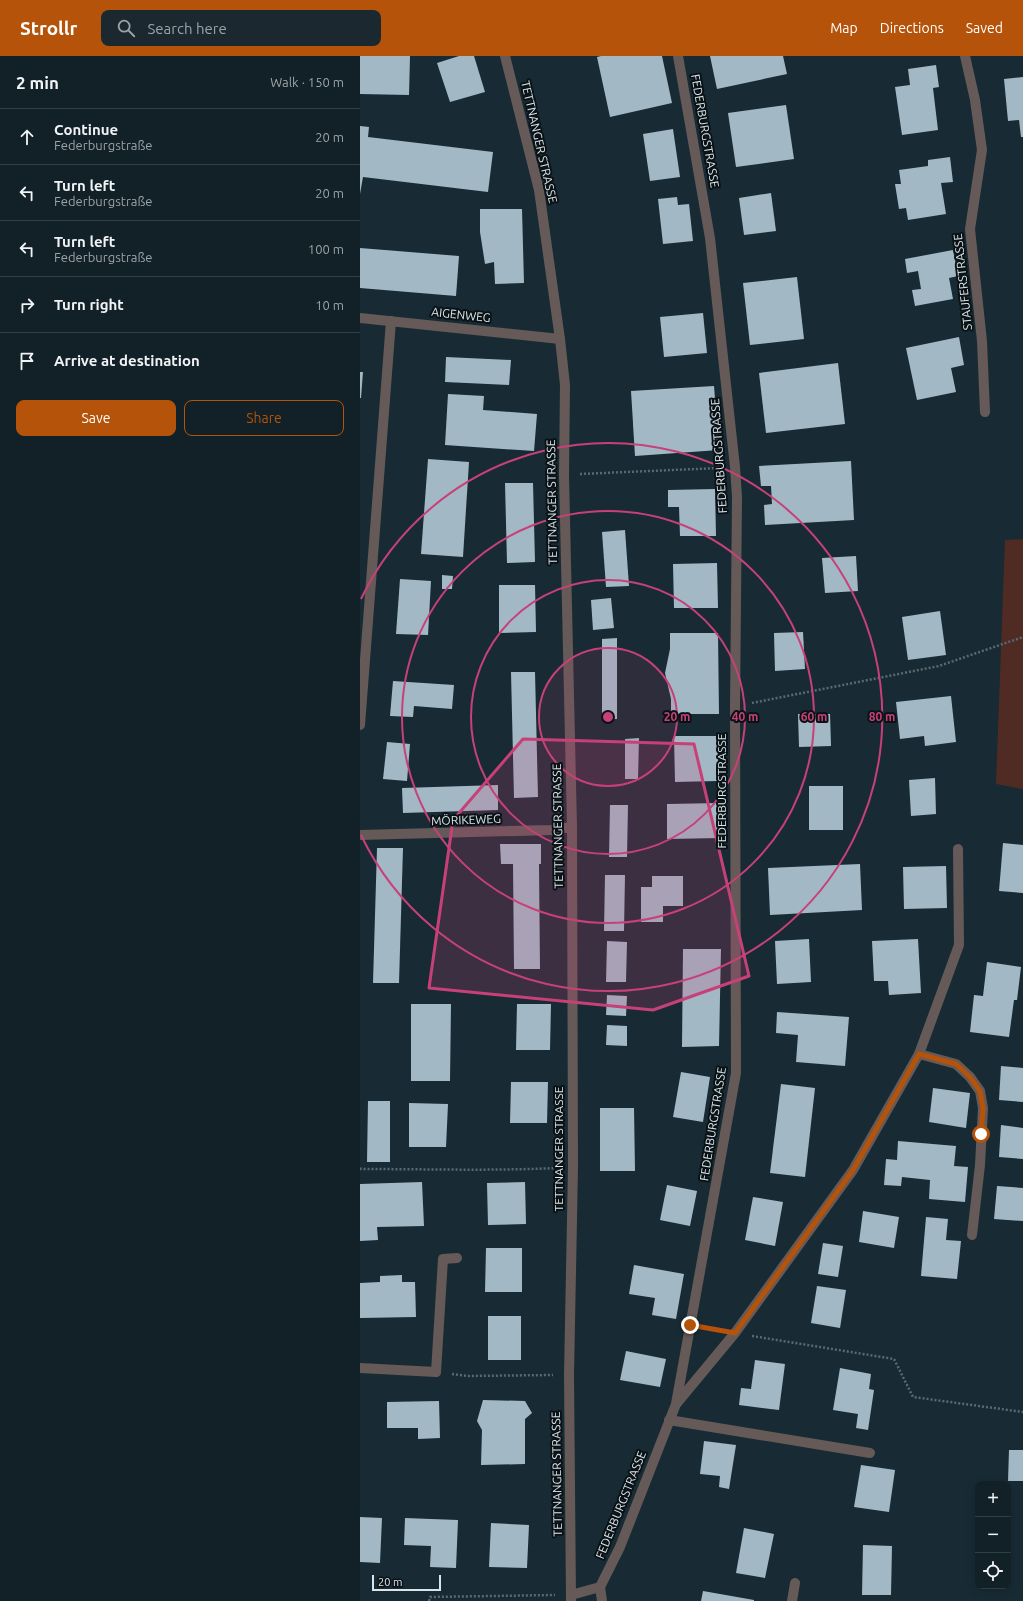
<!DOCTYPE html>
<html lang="en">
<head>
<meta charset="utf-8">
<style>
	body { margin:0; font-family:Ubuntu,sans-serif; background:#1b282f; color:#f1f3f6 }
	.controls { position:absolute; right:12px; bottom:12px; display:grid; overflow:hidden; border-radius:8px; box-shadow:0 2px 10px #0003 }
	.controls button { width:36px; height:36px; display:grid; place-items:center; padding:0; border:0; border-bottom:1px solid #313e44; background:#122027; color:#f1f3f6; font:20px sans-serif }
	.scale { position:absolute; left:12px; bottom:10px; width:69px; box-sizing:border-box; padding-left:4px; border:2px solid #d9e5eb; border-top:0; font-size:11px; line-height:14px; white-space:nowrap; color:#d9e5eb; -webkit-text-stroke:3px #0a1216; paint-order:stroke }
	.stop { position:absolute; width:12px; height:12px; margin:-9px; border:3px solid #b45309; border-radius:50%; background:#fff }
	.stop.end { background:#b45309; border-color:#fff; box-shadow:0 1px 4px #0008 }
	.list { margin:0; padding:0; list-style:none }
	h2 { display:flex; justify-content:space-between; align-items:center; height:52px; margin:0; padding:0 16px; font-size:17px }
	h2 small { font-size:13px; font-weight:400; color:#9ca3a7 }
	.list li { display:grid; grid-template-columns:26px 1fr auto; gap:12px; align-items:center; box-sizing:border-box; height:56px; padding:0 16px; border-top:1px solid #313e44 }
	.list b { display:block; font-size:15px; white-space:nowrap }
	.list p { margin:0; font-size:13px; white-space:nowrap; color:#9ca3a7 }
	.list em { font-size:13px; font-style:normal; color:#9ca3a7 }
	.actions { display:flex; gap:8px; padding:12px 16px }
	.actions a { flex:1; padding:9px 0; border:1px solid #b45309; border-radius:8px; text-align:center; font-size:14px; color:#b45309 }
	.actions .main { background:#b45309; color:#fff }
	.icon { flex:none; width:22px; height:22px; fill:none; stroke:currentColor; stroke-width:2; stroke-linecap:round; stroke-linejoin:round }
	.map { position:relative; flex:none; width:663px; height:1545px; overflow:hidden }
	header { display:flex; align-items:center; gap:24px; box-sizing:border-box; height:56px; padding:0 20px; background:#b45309; color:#fff }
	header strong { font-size:19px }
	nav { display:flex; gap:22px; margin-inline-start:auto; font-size:14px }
	.search { width:280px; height:36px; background:#1b282f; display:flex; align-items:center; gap:10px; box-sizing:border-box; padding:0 14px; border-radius:8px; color:#9ca3a7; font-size:15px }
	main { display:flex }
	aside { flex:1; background:#122027 }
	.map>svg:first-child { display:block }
</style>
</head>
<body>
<header>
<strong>Strollr</strong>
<div class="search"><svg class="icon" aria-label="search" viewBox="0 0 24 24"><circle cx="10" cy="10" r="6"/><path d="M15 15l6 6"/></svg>Search here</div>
<nav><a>Map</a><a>Directions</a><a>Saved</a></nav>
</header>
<main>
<aside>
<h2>2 min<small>Walk · 150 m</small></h2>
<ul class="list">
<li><svg class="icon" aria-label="ahead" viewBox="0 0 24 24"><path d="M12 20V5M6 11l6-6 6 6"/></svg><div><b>Continue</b><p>Federburgstraße</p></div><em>20 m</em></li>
<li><svg class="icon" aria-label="left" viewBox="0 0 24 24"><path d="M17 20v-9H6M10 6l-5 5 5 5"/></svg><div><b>Turn left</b><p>Federburgstraße</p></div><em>20 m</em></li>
<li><svg class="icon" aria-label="left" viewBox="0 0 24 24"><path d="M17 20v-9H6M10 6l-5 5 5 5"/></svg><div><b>Turn left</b><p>Federburgstraße</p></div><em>100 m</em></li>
<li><svg class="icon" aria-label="right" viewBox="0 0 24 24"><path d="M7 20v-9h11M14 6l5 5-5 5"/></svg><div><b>Turn right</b></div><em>10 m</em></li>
<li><svg class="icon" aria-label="arrive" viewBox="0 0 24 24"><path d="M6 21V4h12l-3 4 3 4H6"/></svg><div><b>Arrive at destination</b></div></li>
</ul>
<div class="actions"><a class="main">Save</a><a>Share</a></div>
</aside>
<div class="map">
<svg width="663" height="1545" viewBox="0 0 663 1545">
	<rect width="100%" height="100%" fill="#182b34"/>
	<path fill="#502b23" d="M 663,483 L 663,733 L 636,728 L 645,484 Z"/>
	<g fill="#a2b9c5">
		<path d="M 0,0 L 50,0 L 49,39 L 0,38 Z"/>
		<path d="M 99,0 L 114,0 L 125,36 L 90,46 L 77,7 Z"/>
		<path d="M 241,0 L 302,0 L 312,47 L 250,61 L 237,1 Z"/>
		<path d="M 350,0 L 423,0 L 427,18 L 357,33 Z"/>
		<path d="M 576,9 L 579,31 L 573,32 L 578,74 L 542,79 L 535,31 L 550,29 L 548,13 Z"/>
		<path d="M 663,21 L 663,81 L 661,81 L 659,64 L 648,65 L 644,23 Z"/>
		<path d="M 426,49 L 434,103 L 376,111 L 368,57 Z"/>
		<path d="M 0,70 L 9,71 L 8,81 L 133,96 L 128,136 L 3,121 L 0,138 Z"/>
		<path d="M 313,73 L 320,121 L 290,125 L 283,78 Z"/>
		<path d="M 590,101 L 593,126 L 581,127 L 586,158 L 548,164 L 546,152 L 539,153 L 535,128 L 541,128 L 539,114 L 568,110 L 568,104 Z"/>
		<path d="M 411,137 L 416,175 L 384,179 L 379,142 Z"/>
		<path d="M 317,141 L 318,149 L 329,148 L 333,185 L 303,188 L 298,143 Z"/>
		<path d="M 120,153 L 162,153 L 164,227 L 135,228 L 134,206 L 125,208 L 120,176 Z"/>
		<path d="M 0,192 L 99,200 L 96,240 L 0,232 Z"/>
		<path d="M 593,194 L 598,220 L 589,222 L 593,243 L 555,250 L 552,234 L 561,233 L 558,215 L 547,217 L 545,203 Z"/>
		<path d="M 437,221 L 444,283 L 390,289 L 383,227 Z"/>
		<path d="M 343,257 L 347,297 L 304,301 L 300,261 Z"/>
		<path d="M 599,281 L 604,309 L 591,312 L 596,336 L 557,344 L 546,292 Z"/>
		<path d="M 86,301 L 151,304 L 149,329 L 85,326 Z"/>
		<path d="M 478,307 L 485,368 L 406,377 L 399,317 Z"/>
		<path d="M 0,316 L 3,316 L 1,342 L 0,342 Z"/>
		<path d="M 354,330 L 359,394 L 275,400 L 271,335 Z"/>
		<path d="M 88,338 L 124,340 L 123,354 L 177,358 L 174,395 L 85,389 Z"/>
		<path d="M 68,403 L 109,406 L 103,501 L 61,498 Z"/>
		<path d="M 491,405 L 494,464 L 405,469 L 404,449 L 412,448 L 411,430 L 401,430 L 399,410 Z"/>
		<path d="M 145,427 L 173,427 L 175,506 L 147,507 Z"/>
		<path d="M 355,433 L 356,480 L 320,480 L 319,451 L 308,451 L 308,434 Z"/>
		<path d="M 265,474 L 269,530 L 246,531 L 242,476 Z"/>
		<path d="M 496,500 L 498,535 L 465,537 L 462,502 Z"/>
		<path d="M 357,507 L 358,552 L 314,552 L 313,508 Z"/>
		<path d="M 82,519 L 93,520 L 92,533 L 82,533 Z"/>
		<path d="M 40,523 L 71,525 L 68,579 L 36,578 Z"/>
		<path d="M 139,529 L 175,529 L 176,576 L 139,577 Z"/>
		<path d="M 251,542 L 254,572 L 233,574 L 231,544 Z"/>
		<path d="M 580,555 L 586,599 L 548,604 L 542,561 Z"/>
		<path d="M 443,576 L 445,613 L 415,615 L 414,577 Z"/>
		<path d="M 310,577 L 358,577 L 359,658 L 311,658 L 311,643 L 305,617 L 310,593 Z"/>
		<path d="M 257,582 L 257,663 L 242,663 L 242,583 Z"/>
		<path d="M 151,616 L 175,616 L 178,741 L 154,742 Z"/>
		<path d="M 33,625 L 94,629 L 92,653 L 54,650 L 53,661 L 30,660 Z"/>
		<path d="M 591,640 L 596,686 L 565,690 L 564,680 L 540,683 L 536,646 Z"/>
		<path d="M 438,658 L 470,658 L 471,690 L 439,691 Z"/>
		<path d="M 314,680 L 358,680 L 358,725 L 315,726 Z"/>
		<path d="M 279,682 L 278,723 L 265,723 L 265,683 Z"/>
		<path d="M 27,686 L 50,688 L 47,725 L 23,723 Z"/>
		<path d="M 575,722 L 576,758 L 551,760 L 549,724 Z"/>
		<path d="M 138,729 L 138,754 L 43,757 L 42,732 Z"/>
		<rect x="449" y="730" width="34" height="44"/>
		<path d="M 360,747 L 361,782 L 307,783 L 307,748 Z"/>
		<path d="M 250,749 L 268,749 L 267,801 L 249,801 Z"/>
		<path d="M 643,787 L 663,789 L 663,837 L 639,835 Z"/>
		<path d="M 140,788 L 181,788 L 181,808 L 179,808 L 180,913 L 154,913 L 153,808 L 141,808 Z"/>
		<path d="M 17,792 L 43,792 L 39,927 L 13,927 Z"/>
		<path d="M 500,808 L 502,854 L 410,859 L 408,812 Z"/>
		<path d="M 586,810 L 587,852 L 544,853 L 543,811 Z"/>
		<path d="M 245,819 L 265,819 L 264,875 L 244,875 Z"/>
		<path d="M 292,820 L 323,820 L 323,850 L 303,850 L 303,866 L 281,866 L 281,831 L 292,831 Z"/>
		<path d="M 449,883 L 451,926 L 417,928 L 415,885 Z"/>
		<path d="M 558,883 L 561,937 L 529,939 L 528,925 L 514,925 L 512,885 Z"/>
		<path d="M 247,885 L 267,886 L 266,926 L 246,926 Z"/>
		<path d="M 323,893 L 361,893 L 359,990 L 322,991 Z"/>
		<path d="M 627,906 L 661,911 L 657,944 L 654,944 L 649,981 L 610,976 L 614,939 L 623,940 Z"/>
		<path d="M 247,939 L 267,940 L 266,960 L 246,959 Z"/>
		<path d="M 51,948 L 91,948 L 90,1025 L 51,1025 Z"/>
		<path d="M 157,948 L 191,948 L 190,994 L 156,994 Z"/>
		<path d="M 417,956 L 489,961 L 485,1010 L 436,1006 L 438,979 L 416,977 Z"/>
		<path d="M 247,969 L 267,970 L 267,990 L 246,989 Z"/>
		<path d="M 641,1010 L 663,1012 L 663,1046 L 639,1044 Z"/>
		<path d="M 321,1016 L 350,1021 L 343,1066 L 313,1061 Z"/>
		<path d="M 151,1026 L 188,1026 L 187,1067 L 150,1067 Z"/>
		<path d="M 421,1028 L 455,1032 L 445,1121 L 410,1117 Z"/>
		<path d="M 573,1032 L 610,1037 L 606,1072 L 569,1066 Z"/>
		<path d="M 8,1045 L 30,1045 L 30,1106 L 7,1106 Z"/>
		<path d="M 49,1047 L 88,1048 L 86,1091 L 49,1091 Z"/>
		<path d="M 240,1052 L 274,1052 L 275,1115 L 240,1115 Z"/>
		<path d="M 641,1069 L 663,1072 L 663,1103 L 639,1101 Z"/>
		<path d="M 538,1085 L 596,1090 L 594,1110 L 608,1111 L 605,1146 L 569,1143 L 570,1124 L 542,1121 L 541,1130 L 524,1129 L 526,1103 L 537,1104 Z"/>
		<path d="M 62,1126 L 64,1170 L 17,1171 L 18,1184 L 0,1185 L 0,1128 Z"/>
		<path d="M 165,1126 L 166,1168 L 128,1169 L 127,1127 Z"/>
		<path d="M 307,1129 L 337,1135 L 330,1170 L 300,1164 Z"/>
		<path d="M 637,1130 L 663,1132 L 663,1165 L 634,1163 Z"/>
		<path d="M 393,1141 L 423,1146 L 415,1190 L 385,1184 Z"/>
		<path d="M 503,1155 L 539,1161 L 534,1192 L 499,1186 Z"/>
		<path d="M 566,1161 L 588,1163 L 586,1184 L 601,1185 L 597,1223 L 561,1220 Z"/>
		<path d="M 463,1187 L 483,1190 L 478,1221 L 458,1218 Z"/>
		<path d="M 126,1192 L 162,1192 L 162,1236 L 125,1236 Z"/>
		<path d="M 274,1209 L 324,1218 L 316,1263 L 292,1259 L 295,1242 L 269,1238 Z"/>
		<path d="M 42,1219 L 42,1226 L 55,1226 L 56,1261 L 0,1262 L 0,1227 L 20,1226 L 20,1220 Z"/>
		<path d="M 457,1230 L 486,1234 L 480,1272 L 451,1267 Z"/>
		<rect x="128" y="1260" width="33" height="44"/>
		<path d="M 266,1295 L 306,1303 L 300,1331 L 260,1324 Z"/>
		<path d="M 395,1304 L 425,1308 L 419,1354 L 379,1349 L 381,1332 L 391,1333 Z"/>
		<path d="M 480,1312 L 511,1318 L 509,1333 L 514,1334 L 508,1374 L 496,1372 L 498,1358 L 473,1354 Z"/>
		<path d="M 123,1344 L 165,1345 L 172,1357 L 165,1363 L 165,1408 L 121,1409 L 122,1374 L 117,1365 Z"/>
		<path d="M 79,1345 L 80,1382 L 58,1383 L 58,1372 L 27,1372 L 27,1346 Z"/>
		<path d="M 344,1385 L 376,1389 L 369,1433 L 359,1431 L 360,1420 L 340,1418 Z"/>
		<path d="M 649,1394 L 663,1394 L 663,1425 L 648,1425 Z"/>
		<path d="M 501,1409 L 535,1414 L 529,1456 L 494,1451 Z"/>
		<path d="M 0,1461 L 22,1462 L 20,1507 L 0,1506 Z"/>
		<path d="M 45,1462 L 98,1464 L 96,1512 L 70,1511 L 71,1490 L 44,1489 Z"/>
		<path d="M 131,1467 L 169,1469 L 167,1512 L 129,1511 Z"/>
		<path d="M 384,1472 L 414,1478 L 405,1522 L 376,1517 Z"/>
		<path d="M 503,1489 L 532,1490 L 531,1539 L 502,1539 Z"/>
		<path d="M 343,1535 L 394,1544 L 394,1545 L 341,1545 Z"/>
	</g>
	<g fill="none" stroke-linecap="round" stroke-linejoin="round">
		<g stroke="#596a72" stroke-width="2.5" stroke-dasharray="2 2" stroke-linecap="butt">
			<path d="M 220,418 L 359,412"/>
			<path d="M 392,647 L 579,610 L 663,581"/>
			<path d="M 0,1112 L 1,1113 C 66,1113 132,1115 197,1112"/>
			<path d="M 392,1280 L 534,1303 L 553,1341 L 663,1356"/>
			<path d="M 92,1318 L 107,1320 L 193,1319"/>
			<path d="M 69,1545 L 70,1541 L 195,1539"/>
		</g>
		<g stroke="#655a58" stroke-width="10">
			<path d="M 0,779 L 191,774 L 212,771"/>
			<path d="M 559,998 L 596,1008 L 610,1021 L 620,1035 L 623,1052 L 620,1109 L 612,1179"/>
			<path d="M 76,1316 L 83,1203 L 97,1202"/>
			<path d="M 309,1364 L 510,1397"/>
			<path d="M 240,1531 L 242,1545"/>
			<path d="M 432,1545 L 435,1527"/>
		</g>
		<g stroke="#655a58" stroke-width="10">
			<path d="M 145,0 L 179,134 L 200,283 L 205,329 L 204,419 L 212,771 L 213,1111 L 209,1319 L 211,1544"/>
			<path d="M 605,0 L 615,44 L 622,94 L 610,173 L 622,285 L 625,356"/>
			<path d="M 0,262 L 200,283"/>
			<path d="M 0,669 L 31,265"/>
			<path d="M 0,1312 L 76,1316"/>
			<path d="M 317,1347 L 375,1277 L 493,1114 L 559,998 L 599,889 L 598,793"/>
			<path d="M 211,1539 L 240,1531 L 260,1491 L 316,1348 L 376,1017 L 375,651 L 377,441 L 375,411 L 350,182 L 318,0"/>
		</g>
	</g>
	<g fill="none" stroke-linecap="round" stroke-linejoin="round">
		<path stroke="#b45309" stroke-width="5" d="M 330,1269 L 375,1277 L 493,1114 L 559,998 L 596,1008 L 610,1021 L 620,1035 L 623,1052 L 621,1078"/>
	</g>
	<path fill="#c74178" fill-opacity="0.2" stroke="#c74178" stroke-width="3" stroke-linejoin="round" d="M 163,683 L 334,688 L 389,920 L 293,954 L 69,932 L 93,764 Z"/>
	<circle cx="248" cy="661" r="69" fill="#c74178" fill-opacity=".12"/>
	<g fill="none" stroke="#c74178" stroke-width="2">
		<circle cx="248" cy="661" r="69"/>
		<circle cx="248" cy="661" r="137"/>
		<circle cx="248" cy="661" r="206"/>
		<path d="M1 543A274 274 0 1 1 1 779"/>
	</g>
	<g text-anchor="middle" stroke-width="4" stroke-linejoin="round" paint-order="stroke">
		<g font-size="12" fill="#d9e5eb" stroke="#0a1216">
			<text transform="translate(345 75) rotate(80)" y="4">FEDERBURGSTRASSE</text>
			<text transform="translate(179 86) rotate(77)" y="4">TETTNANGER STRASSE</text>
			<text transform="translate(603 226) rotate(-96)" y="4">STAUFERSTRASSE</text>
			<text transform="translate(101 259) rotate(6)" y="4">AIGENWEG</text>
			<text transform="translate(359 400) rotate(-94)" y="4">FEDERBURGSTRASSE</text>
			<text transform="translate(192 446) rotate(-91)" y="4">TETTNANGER STRASSE</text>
			<text transform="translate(362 735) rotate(-90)" y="4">FEDERBURGSTRASSE</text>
			<text transform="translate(106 764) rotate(-2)" y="4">MÖRIKEWEG</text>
			<text transform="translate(198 770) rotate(-91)" y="4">TETTNANGER STRASSE</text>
			<text transform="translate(353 1068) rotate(-81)" y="4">FEDERBURGSTRASSE</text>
			<text transform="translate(199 1093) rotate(-90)" y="4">TETTNANGER STRASSE</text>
			<text transform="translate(197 1418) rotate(-91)" y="4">TETTNANGER STRASSE</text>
			<text transform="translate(261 1449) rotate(-68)" y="4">FEDERBURGSTRASSE</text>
		</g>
	</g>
	<circle cx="248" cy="661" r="6" fill="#c74178" stroke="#0a1216" stroke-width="2"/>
	<g font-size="12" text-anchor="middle" font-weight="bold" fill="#c74178" stroke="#0a1216" stroke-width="4" stroke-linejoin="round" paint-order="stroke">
		<text x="317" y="665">20 m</text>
		<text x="385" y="665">40 m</text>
		<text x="454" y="665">60 m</text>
		<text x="522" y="665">80 m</text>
	</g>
</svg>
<div class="controls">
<button>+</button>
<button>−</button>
<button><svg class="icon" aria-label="locate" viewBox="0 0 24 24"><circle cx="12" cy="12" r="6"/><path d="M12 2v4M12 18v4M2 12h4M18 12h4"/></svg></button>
</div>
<div class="scale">20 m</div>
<div class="stop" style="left:621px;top:1078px"></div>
<div class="stop end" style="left:330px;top:1269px"></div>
</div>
</main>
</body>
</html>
